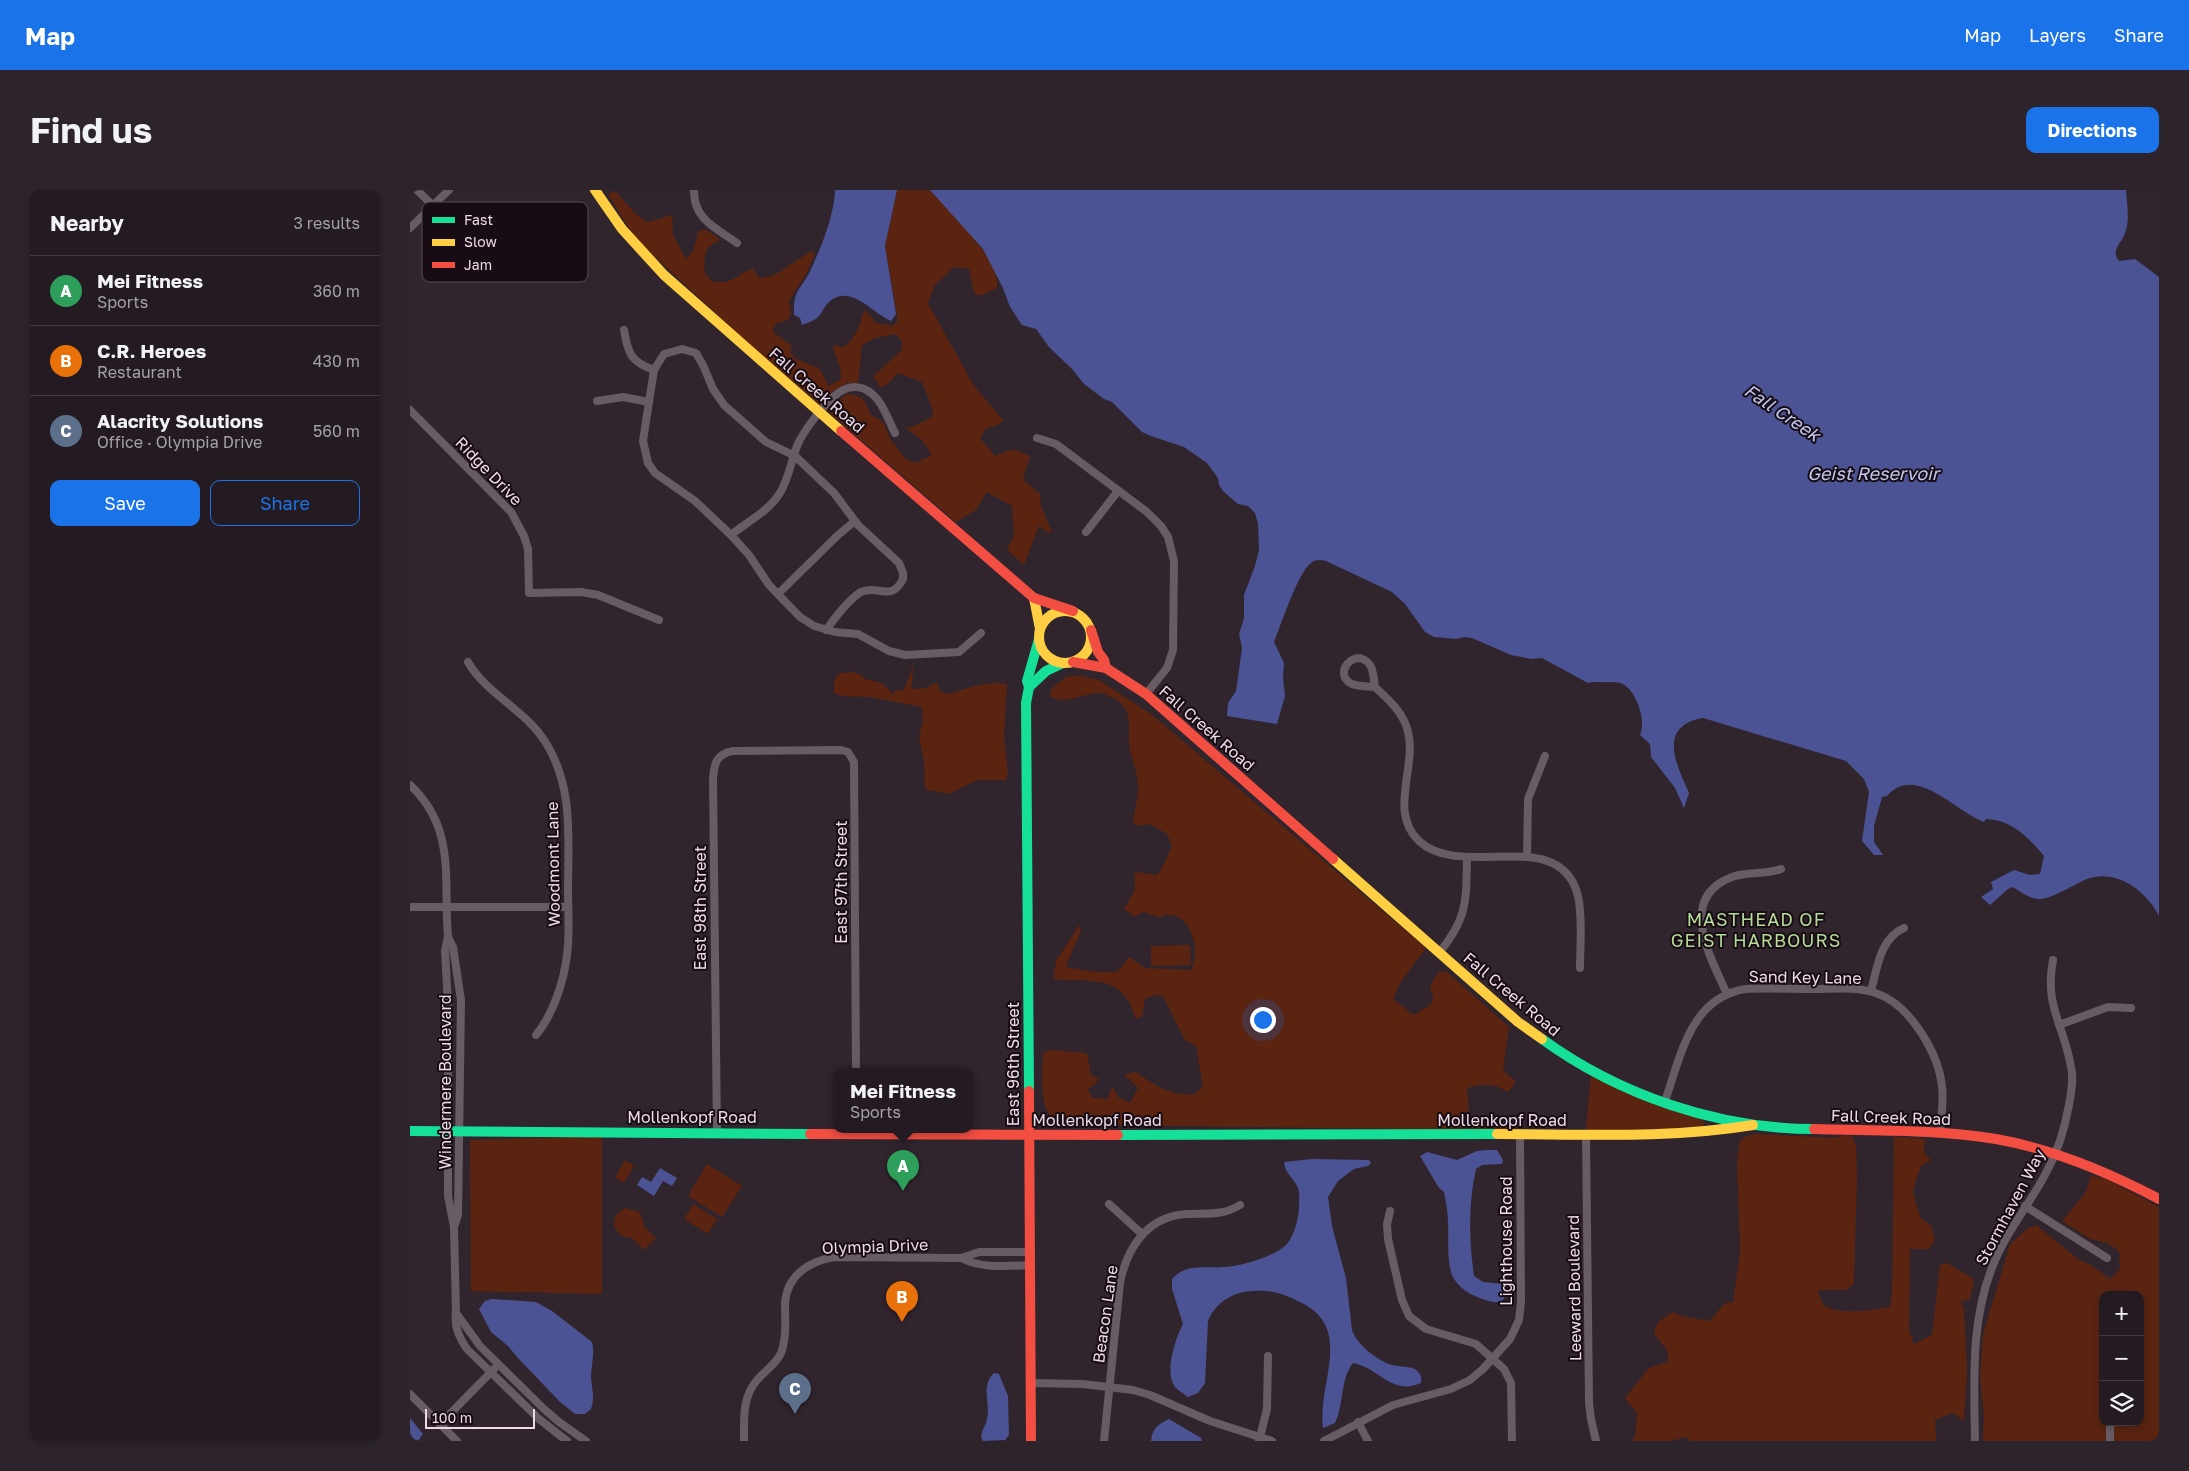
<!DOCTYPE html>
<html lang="en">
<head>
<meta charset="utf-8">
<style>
	body { margin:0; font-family:"Golos Text",sans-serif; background:#2c242a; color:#f1f3f6 }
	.controls { position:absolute; right:15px; bottom:15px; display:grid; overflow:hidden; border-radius:10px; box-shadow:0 2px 8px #0003 }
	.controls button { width:45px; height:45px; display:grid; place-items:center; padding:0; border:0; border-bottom:1px solid #413940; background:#241b22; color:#f1f3f6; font:25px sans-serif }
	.scale { position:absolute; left:15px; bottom:12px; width:110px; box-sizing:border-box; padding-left:5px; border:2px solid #eddce8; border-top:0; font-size:14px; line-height:18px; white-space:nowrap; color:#eddce8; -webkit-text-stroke:4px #170c14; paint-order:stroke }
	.you { position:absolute; left:852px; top:829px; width:18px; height:18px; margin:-12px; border:4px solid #fff; border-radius:50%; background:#1a73e8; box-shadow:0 0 0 8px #1a73e833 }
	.badge { display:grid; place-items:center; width:32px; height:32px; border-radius:50%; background:#1a73e8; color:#fff; font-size:16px; font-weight:700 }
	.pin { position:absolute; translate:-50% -41px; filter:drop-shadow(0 1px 2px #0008) }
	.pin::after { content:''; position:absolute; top:26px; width:18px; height:15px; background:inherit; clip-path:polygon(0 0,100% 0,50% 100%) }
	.popup { position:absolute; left:423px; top:878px; width:140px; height:65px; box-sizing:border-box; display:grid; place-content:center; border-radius:10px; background:#241b22; filter:drop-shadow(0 1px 4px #0005); font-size:16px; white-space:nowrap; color:#a3a1a5 }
	.popup b { font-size:19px; color:#f1f3f6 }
	.popup::after { content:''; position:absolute; left:50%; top:100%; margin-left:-10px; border:10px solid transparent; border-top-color:#241b22 }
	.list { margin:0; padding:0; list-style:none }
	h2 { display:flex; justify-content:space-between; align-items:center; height:65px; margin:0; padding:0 20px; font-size:21px }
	h2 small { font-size:16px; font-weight:400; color:#a3a1a5 }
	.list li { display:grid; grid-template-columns:32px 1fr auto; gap:15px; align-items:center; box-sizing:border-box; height:70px; padding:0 20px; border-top:1px solid #413940 }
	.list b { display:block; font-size:19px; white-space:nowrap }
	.list p { margin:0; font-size:16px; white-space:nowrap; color:#a3a1a5 }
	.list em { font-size:16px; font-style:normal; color:#a3a1a5 }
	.actions { display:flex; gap:10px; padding:15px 20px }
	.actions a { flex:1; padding:11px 0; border:1px solid #1a73e8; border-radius:10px; text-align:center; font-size:18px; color:#1a73e8 }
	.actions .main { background:#1a73e8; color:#fff }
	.icon { flex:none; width:28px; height:28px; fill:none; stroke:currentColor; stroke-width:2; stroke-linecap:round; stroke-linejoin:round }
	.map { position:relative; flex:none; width:1749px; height:1251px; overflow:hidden; border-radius:10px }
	header { display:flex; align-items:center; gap:30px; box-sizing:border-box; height:70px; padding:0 25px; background:#1a73e8; color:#fff }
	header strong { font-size:24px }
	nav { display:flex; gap:28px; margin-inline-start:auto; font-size:18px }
	.intro { display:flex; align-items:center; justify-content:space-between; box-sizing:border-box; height:120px; padding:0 30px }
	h1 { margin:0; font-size:35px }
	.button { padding:12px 22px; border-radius:10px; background:#1a73e8; color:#fff; font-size:18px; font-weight:700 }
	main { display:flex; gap:30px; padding:0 30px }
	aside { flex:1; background:#241b22; border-radius:10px; box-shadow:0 2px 8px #0003 }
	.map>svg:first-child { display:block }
</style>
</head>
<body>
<header>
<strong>Map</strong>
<nav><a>Map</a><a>Layers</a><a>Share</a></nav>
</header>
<div class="intro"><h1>Find us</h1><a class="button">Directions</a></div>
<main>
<aside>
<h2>Nearby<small>3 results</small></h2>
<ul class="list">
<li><span class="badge" style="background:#2e9e5b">A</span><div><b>Mei Fitness</b><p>Sports</p></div><em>360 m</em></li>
<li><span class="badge" style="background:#e8710a">B</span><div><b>C.R. Heroes</b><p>Restaurant</p></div><em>430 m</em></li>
<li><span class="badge" style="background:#5c6f8a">C</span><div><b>Alacrity Solutions</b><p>Office · Olympia Drive</p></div><em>560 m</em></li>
</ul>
<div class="actions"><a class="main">Save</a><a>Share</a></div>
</aside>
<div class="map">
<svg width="1749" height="1251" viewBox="0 0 1749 1251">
	<rect width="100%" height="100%" fill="#30242d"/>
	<g fill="#5a2411" fill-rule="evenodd">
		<path d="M 487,0 L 520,0 C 538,20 593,71 587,98 L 569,106 L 564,103 L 559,79 L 544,77 L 524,96 L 518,113 L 564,196 L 593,230 L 588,235 L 577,238 L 570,248 L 585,266 L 603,259 L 620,266 L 613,289 L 630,304 L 631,316 L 642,342 L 638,343 L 629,336 L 614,375 L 597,360 L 604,345 L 602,316 L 577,302 L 566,320 L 546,332 L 372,182 L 334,152 L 300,118 L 224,47 L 198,4 L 205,1 L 227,25 L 238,32 L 262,25 L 263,45 L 276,69 L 284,59 L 288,41 L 296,40 L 309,48 L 308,52 C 293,56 295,68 294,82 L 301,91 C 323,95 325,86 343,78 L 349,88 L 361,86 L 371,81 L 401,61 L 405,64 L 397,82 L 379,111 L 381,123 L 378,130 L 367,133 L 362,141 L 382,156 L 380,161 L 384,168 L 409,178 L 419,196 L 431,189 C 432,176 424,168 423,155 L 434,157 C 447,147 449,135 454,120 L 459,124 L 466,133 L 483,136 L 488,130 L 475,56 ZM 486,144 L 492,152 L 492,160 L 463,186 L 470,197 L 475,196 L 488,183 L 512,192 L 523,220 L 522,227 L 502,237 L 495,237 L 513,251 L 522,265 L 505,273 L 495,268 L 480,249 L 473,232 L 460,224 C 455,209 452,205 436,204 L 428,212 L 422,202 L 437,193 L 448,193 L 452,155 L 465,148 Z"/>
		<path d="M 504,474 L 501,499 L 516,498 L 528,492 L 528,498 L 535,504 C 558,500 573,490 597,494 L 594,544 L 598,584 L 596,590 L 567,590 L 539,604 L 515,599 L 514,571 L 509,547 L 513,531 L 512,517 L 460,507 L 432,506 L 424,503 L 424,491 L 429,483 L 442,482 L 451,485 L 455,489 L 472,493 L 485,506 L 483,501 L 494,500 Z"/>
		<path d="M 669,485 L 689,490 L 741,524 L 1016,758 L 990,793 L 983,809 L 1004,825 L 1020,815 L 1024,807 C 1016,798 1023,791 1029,782 L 1036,781 L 1099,837 L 1093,880 L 1106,892 L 1098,902 C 1085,893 1071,893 1057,898 L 1059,922 L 1064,931 L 1103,932 L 1104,940 L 679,935 L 644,929 C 628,919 633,879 633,862 L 642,860 L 677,863 L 681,885 L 689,889 L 678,900 L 683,908 L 698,909 L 702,896 L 708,907 L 720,913 L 728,898 L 714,884 L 726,882 C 747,897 757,903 783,905 L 793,897 L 786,856 L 775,850 L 753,806 L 743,805 L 735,809 L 732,827 L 725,828 C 717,795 697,791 666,790 C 657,790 651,791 643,788 L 646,771 L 669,735 L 671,740 L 656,777 L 686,782 L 707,782 L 719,767 L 735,778 L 781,780 C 789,765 785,738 770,728 C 766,725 759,725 754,725 L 751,728 L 733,722 L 725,727 L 714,719 L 725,700 L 724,684 L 727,682 L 747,685 C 754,678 757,665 762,656 L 757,644 L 739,634 L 730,636 L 723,633 C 724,621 729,608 728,595 C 728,581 720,568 719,554 C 718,535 724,518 703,508 C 696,505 692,502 685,503 C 672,505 651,515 640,506 L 641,499 L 656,487 Z"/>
		<path d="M 780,755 L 781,775 L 741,776 L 741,756 Z"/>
		<path d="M 1181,885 L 1246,915 L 1291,929 L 1295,932 L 1293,937 L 1286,940 L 1176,941 Z"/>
		<path d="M 1347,944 L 1424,948 L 1436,945 L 1442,947 L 1446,955 L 1447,987 L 1444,1094 L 1436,1100 L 1408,1100 L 1413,1115 C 1433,1126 1459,1120 1480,1117 L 1482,1105 L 1484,947 L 1515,949 L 1514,963 L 1521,970 L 1511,976 L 1503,1001 L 1510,1027 L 1521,1036 L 1525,1049 L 1520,1059 L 1500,1059 L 1499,1140 L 1504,1154 L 1522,1145 L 1530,1075 L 1537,1073 L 1564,1089 L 1560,1109 L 1550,1112 L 1554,1118 L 1557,1180 L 1554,1231 L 1543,1223 L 1525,1230 L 1526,1251 L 1280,1251 L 1277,1247 L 1259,1251 L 1221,1251 L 1225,1247 L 1227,1223 L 1215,1208 L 1239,1178 L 1258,1172 L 1257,1160 L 1244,1144 C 1245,1132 1253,1128 1263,1122 L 1271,1126 L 1300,1131 L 1314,1114 L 1323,1112 L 1330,1063 L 1327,970 L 1330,951 L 1336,946 Z"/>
		<path d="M 192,946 L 192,1104 L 61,1101 L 60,950 Z"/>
		<path d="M 215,970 L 224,976 L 214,993 L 205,988 Z"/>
		<path d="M 297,974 L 332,996 L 312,1027 L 278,1006 Z"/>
		<path d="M 1681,985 L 1700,991 L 1749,1017 L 1749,1251 L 1573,1251 L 1574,1228 L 1570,1186 L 1573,1145 L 1600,1054 L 1617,1039 L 1626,1035 L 1668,1069 L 1681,1075 L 1700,1089 L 1710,1079 L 1709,1061 L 1697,1053 L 1680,1049 L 1652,1031 L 1676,1002 ZM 1693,1105 L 1730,1105 L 1730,1232 L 1693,1232 Z"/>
		<path d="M 283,1014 L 307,1029 L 298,1044 L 274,1029 Z"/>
		<path d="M 215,1018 L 229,1022 L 233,1030 L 234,1036 L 246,1048 L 234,1060 L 222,1048 C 203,1048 197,1026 215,1018 Z"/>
	</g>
	<g fill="#4b5394">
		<path d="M 425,0 L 487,0 L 475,56 L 486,124 L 481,131 C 462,123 440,93 419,112 C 414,116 412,124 407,128 C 403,131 397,133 392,135 L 390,128 L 384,125 C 383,97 392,100 401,79 C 412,55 424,26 425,0 Z"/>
		<path d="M 520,0 L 1716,0 C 1717,14 1720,30 1715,43 C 1712,54 1700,59 1709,71 L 1725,69 L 1749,87 L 1749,726 C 1737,701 1706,678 1677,689 C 1665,694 1643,708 1631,709 C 1619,709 1613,703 1603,697 L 1598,699 L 1580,715 L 1571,707 L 1583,699 L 1581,692 L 1604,680 L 1620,685 L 1630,684 L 1634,666 C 1618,647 1602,630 1576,629 L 1574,632 C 1546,622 1505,573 1477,606 L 1472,607 L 1464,636 L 1464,652 L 1473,665 L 1464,665 L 1452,651 L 1459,602 L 1454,589 L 1436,571 L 1293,528 C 1247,536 1266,574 1279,603 L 1274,618 L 1265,598 L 1241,567 L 1240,554 L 1230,545 C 1236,531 1228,507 1217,497 C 1211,491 1202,492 1194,492 C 1188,493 1184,491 1178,493 L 1132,468 L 1122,469 L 1101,465 L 1062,448 L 1054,447 L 1046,449 L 1024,447 L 1015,442 L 995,414 L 982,402 L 916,371 C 911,370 905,369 901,373 C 888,382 871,435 864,452 L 874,473 L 873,489 L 875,506 L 867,534 L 817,526 L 818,513 L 826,501 L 832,458 L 829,444 L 834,429 L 834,405 L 845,376 L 849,360 L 848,334 L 845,323 L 838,316 L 828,314 L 813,301 L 809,295 L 808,288 L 797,273 L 774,257 L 741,246 L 732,242 L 702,212 L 694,209 L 674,194 L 662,179 L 639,157 L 626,139 L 612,135 L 600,117 L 593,98 L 573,59 Z"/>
		<path d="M 1076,960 L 1087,960 L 1093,970 L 1092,974 L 1072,975 L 1066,979 C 1058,1014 1059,1051 1064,1086 L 1073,1092 L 1093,1094 L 1097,1099 C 1096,1107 1093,1114 1083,1112 C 1069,1109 1052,1102 1044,1089 C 1036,1075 1039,1048 1038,1032 C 1038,1022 1036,1012 1034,1002 L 1029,998 L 1010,966 L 1017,962 L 1047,970 L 1067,961 Z"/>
		<path d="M 902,969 L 959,970 L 961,973 L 958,976 L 944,979 L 928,991 L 918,1007 L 922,1036 L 936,1088 L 942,1140 C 946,1154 968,1171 982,1175 C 989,1177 999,1176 1005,1179 C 1010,1182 1012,1187 1011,1193 C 981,1206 970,1178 943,1173 C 930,1189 934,1215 925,1233 L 913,1238 C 907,1193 945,1138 890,1112 C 872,1103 863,1100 843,1101 C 824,1101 805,1113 798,1131 L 795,1193 L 788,1203 L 778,1207 C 774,1204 769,1201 766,1198 C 753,1184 766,1147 773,1134 L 762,1099 L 762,1089 C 777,1072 797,1079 816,1077 C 832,1076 866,1066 877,1054 C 884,1046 889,1027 889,1017 C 889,1012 890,1003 888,998 C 884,988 875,984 874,972 Z"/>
		<path d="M 250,978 L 267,988 L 262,996 L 253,991 L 244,1006 L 227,995 L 232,987 L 241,992 Z"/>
		<path d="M 82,1109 L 126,1112 L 142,1121 L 182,1152 C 185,1165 181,1175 181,1188 C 182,1200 185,1207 181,1219 L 175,1224 L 165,1224 L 150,1212 L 108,1168 L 98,1156 L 81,1142 L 69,1119 L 75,1111 Z"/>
		<path d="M 584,1183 L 589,1184 L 598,1206 L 599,1245 L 595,1250 L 573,1251 C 568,1243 576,1237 577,1229 C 581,1213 570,1196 584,1183 Z"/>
		<path d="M 0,1228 L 13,1244 L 8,1251 L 0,1251 Z"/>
		<path d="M 759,1229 L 791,1248 L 792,1251 L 741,1251 C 742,1239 748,1234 759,1229 Z"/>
	</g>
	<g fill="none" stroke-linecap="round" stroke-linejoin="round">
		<g stroke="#675c63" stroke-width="8">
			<path d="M 7,0 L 70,62 L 79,84"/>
			<path d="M 284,0 C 283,29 306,38 327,53"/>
			<path d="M 0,38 L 39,0"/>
			<path d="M 214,140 C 218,164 221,172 244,180"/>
			<path d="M 187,211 L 213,207 L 239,212"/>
			<path d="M 0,220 L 101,322 L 114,346 L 118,359 L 119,403 L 171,402 L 188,405 L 249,430"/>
			<path d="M 627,248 L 646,254 L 737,322 L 751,336 L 758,347 L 764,371 L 763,460 L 757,478 L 736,504"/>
			<path d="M 676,342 L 708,301"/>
			<path d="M 321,345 C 338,331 358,322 370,303 C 379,288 381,272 387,256 C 393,241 418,208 433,200 C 441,196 451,196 458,201 C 472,209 478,230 485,243"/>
			<path d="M 368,404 L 428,345 L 445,331"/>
			<path d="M 416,440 C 424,429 439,409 451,402 C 467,394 481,413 493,389 L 493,383 L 489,373 L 448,335 L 424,303 L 385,266 L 356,252 L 314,215 L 303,199 L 293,175 L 286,163 L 272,159 L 254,164 L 244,180 L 239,212 L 233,251 L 238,273 L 245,283 L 285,311 L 321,345 L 339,365 L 359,395 L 390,427 L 404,436 L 425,442 L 448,444 L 479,461 L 495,465 L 549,462 L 571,443"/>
			<path d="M 950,468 C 964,472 963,485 965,497 C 958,496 947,497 940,493 C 927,484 937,468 950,468 Z"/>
			<path d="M 58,472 C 76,504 115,519 136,553 C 164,598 158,650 158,701 C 158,722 160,744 157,765 C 154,791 143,825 126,845"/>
			<path d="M 965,497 C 979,510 994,523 998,542 C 1007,577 978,622 1009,651 C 1052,691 1150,634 1168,706 C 1173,727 1170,757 1170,778"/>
			<path d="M 0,595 C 47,639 33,690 38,747 L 43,757 L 51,810 L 48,1025 L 44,1037"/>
			<path d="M 1117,667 L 1118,609 L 1135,566"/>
			<path d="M 0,717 L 158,717"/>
			<path d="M 38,747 L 35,760 L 38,815 L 38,1006 L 44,1037 L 46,1123 C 44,1137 49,1148 57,1159 L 129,1229 L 157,1251"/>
			<path d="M 1029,763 C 1058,727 1056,712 1057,667"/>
			<path d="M 1461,801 C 1467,779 1470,748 1494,738"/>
			<path d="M 1317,804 C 1301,768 1266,708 1322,687 C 1338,681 1355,685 1371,679"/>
			<path d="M 1649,835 L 1698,817 L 1721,818"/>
			<path d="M 1255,911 C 1271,866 1280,808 1335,799 C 1358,798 1381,799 1404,799 C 1425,799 1448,796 1468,804 C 1500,815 1529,864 1532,897 C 1534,912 1531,928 1530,943"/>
			<path d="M 307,943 L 303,589 C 304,574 306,564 323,561 L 431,560 L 438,562 L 444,572 L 446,882"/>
			<path d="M 1176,945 L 1179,1212 L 1181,1229 L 1186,1251"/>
			<path d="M 699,1014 L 732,1044"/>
			<path d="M 1615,1016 L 1697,1068"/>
			<path d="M 980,1021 L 977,1034 L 978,1049 L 992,1110 L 999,1126 L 1016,1139 L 1066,1154 L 1094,1179 L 1101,1193 L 1102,1251"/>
			<path d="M 551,1068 L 569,1062 L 620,1062"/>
			<path d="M 46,1123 L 70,1156 L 134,1219 L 149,1232 L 176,1251"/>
			<path d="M 620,1193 L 673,1194 L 723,1200 L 740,1205 L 800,1231 L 862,1251"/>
			<path d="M 0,1204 L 47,1251"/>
			<path d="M 948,1232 L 958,1251"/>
			<path d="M 1700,1232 L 1700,1251"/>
			<path d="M 30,1234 L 84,1179"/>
			<path d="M 334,1251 C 334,1229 332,1206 348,1189 C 356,1180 366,1174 371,1163 C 377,1147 375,1129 375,1113 C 377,1085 400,1071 424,1067 L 551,1068 C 573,1079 596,1076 620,1075"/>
			<path d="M 694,1251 L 710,1093 C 717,1057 738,1026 777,1024 C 796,1023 813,1026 830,1015"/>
			<path d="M 849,1251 L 857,1219 L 858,1166"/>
			<path d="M 914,1251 L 983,1215 L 1041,1199 L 1060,1190 L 1073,1179 L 1100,1149 L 1109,1130 L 1111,1112 L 1110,945"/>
			<path d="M 1565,1251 C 1564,1189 1560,1126 1586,1068 C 1599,1038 1621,1012 1636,983 C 1647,963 1655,937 1659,915 C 1661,903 1664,889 1661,877 C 1654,835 1634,816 1643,770"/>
		</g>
		<g stroke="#16e098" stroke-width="10">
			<path d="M 619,497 L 636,481 L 653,473"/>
			<path d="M 1132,849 C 1209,905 1308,939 1404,939"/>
			<path d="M 619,901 L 616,513 L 619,497 L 617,491 L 629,449"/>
			<path d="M 0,941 L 400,944"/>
			<path d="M 708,945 L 1087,944"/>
		</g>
		<g stroke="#ffcf43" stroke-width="10">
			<path d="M 185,0 L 212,39 L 254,85 L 431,241"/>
			<path d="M 624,408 L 630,439"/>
			<circle cx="655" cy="447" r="26"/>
			<path d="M 923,669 L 1108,832 L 1132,849"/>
			<path d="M 1087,944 C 1172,944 1259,949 1343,935"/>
		</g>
		<g stroke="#f24e42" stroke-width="10">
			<path d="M 431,241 L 624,408 L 663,421"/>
			<path d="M 681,440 L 688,462 L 694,470 L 696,478"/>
			<path d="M 663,472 L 696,478 L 736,504 L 923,669"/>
			<path d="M 619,901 L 621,1251"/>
			<path d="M 1404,939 C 1464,941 1526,939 1586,949 C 1643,959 1698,982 1749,1009"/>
			<path d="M 400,944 L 708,945"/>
		</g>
	</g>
	<g text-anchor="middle" stroke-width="4" stroke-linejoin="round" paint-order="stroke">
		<g font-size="16" fill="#eddce8" stroke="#170c14">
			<text transform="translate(407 200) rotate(41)" y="6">Fall Creek Road</text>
			<text transform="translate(79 281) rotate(46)" y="6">Ridge Drive</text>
			<text transform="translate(797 538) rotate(41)" y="6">Fall Creek Road</text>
			<text transform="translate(143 674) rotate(-91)" y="6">Woodmont Lane</text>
			<text transform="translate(431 692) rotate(-90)" y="6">East 97th Street</text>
			<text transform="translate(290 718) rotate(-90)" y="6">East 98th Street</text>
			<text transform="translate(1395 787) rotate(1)" y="6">Sand Key Lane</text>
			<text transform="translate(1102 804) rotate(40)" y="6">Fall Creek Road</text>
			<text transform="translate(603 874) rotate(-90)" y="6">East 96th Street</text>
			<text transform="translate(35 892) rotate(-90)" y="6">Windermere Boulevard</text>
			<text x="282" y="933">Mollenkopf Road</text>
			<text transform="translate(1481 927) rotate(2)" y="6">Fall Creek Road</text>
			<text x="687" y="936">Mollenkopf Road</text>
			<text x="1092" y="936">Mollenkopf Road</text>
			<text transform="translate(1600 1017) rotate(-62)" y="6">Stormhaven Way</text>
			<text transform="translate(1096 1051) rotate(-90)" y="6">Lighthouse Road</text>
			<text transform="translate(465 1056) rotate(-2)" y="6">Olympia Drive</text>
			<text transform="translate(1164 1098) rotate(-91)" y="6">Leeward Boulevard</text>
			<text transform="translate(695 1124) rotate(-82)" y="6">Beacon Lane</text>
		</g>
		<g font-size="18" font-style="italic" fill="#c0c8f0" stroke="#170c14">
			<text transform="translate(1372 223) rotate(34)" y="6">Fall Creek</text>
			<text x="1463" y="290">Geist Reservoir</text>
		</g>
		<g font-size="18" letter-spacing="1" fill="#b4db97" stroke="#170c14">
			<text x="1346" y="736">MASTHEAD OF<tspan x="1346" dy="21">GEIST HARBOURS</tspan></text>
		</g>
	</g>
	<rect x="12" y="12" width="166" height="80" rx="8" fill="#170c14" stroke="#574a54" stroke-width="1"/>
	<rect x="22" y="27" width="23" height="6" fill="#16e098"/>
	<rect x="22" y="49" width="23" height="7" fill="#ffcf43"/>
	<rect x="22" y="72" width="23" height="6" fill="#f24e42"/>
	<g font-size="14" fill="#eddce8">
		<text x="54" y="35">Fast</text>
		<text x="54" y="57">Slow</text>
		<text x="54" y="80">Jam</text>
	</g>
</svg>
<div class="controls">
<button>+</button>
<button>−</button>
<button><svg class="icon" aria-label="layers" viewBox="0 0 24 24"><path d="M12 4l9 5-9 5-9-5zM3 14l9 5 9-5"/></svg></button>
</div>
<div class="scale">100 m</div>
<div class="you"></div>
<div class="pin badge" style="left:493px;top:1001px;background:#2e9e5b">A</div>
<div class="popup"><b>Mei Fitness</b>Sports</div>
<div class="pin badge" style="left:492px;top:1132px;background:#e8710a">B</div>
<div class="pin badge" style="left:385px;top:1224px;background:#5c6f8a">C</div>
</div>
</main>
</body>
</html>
